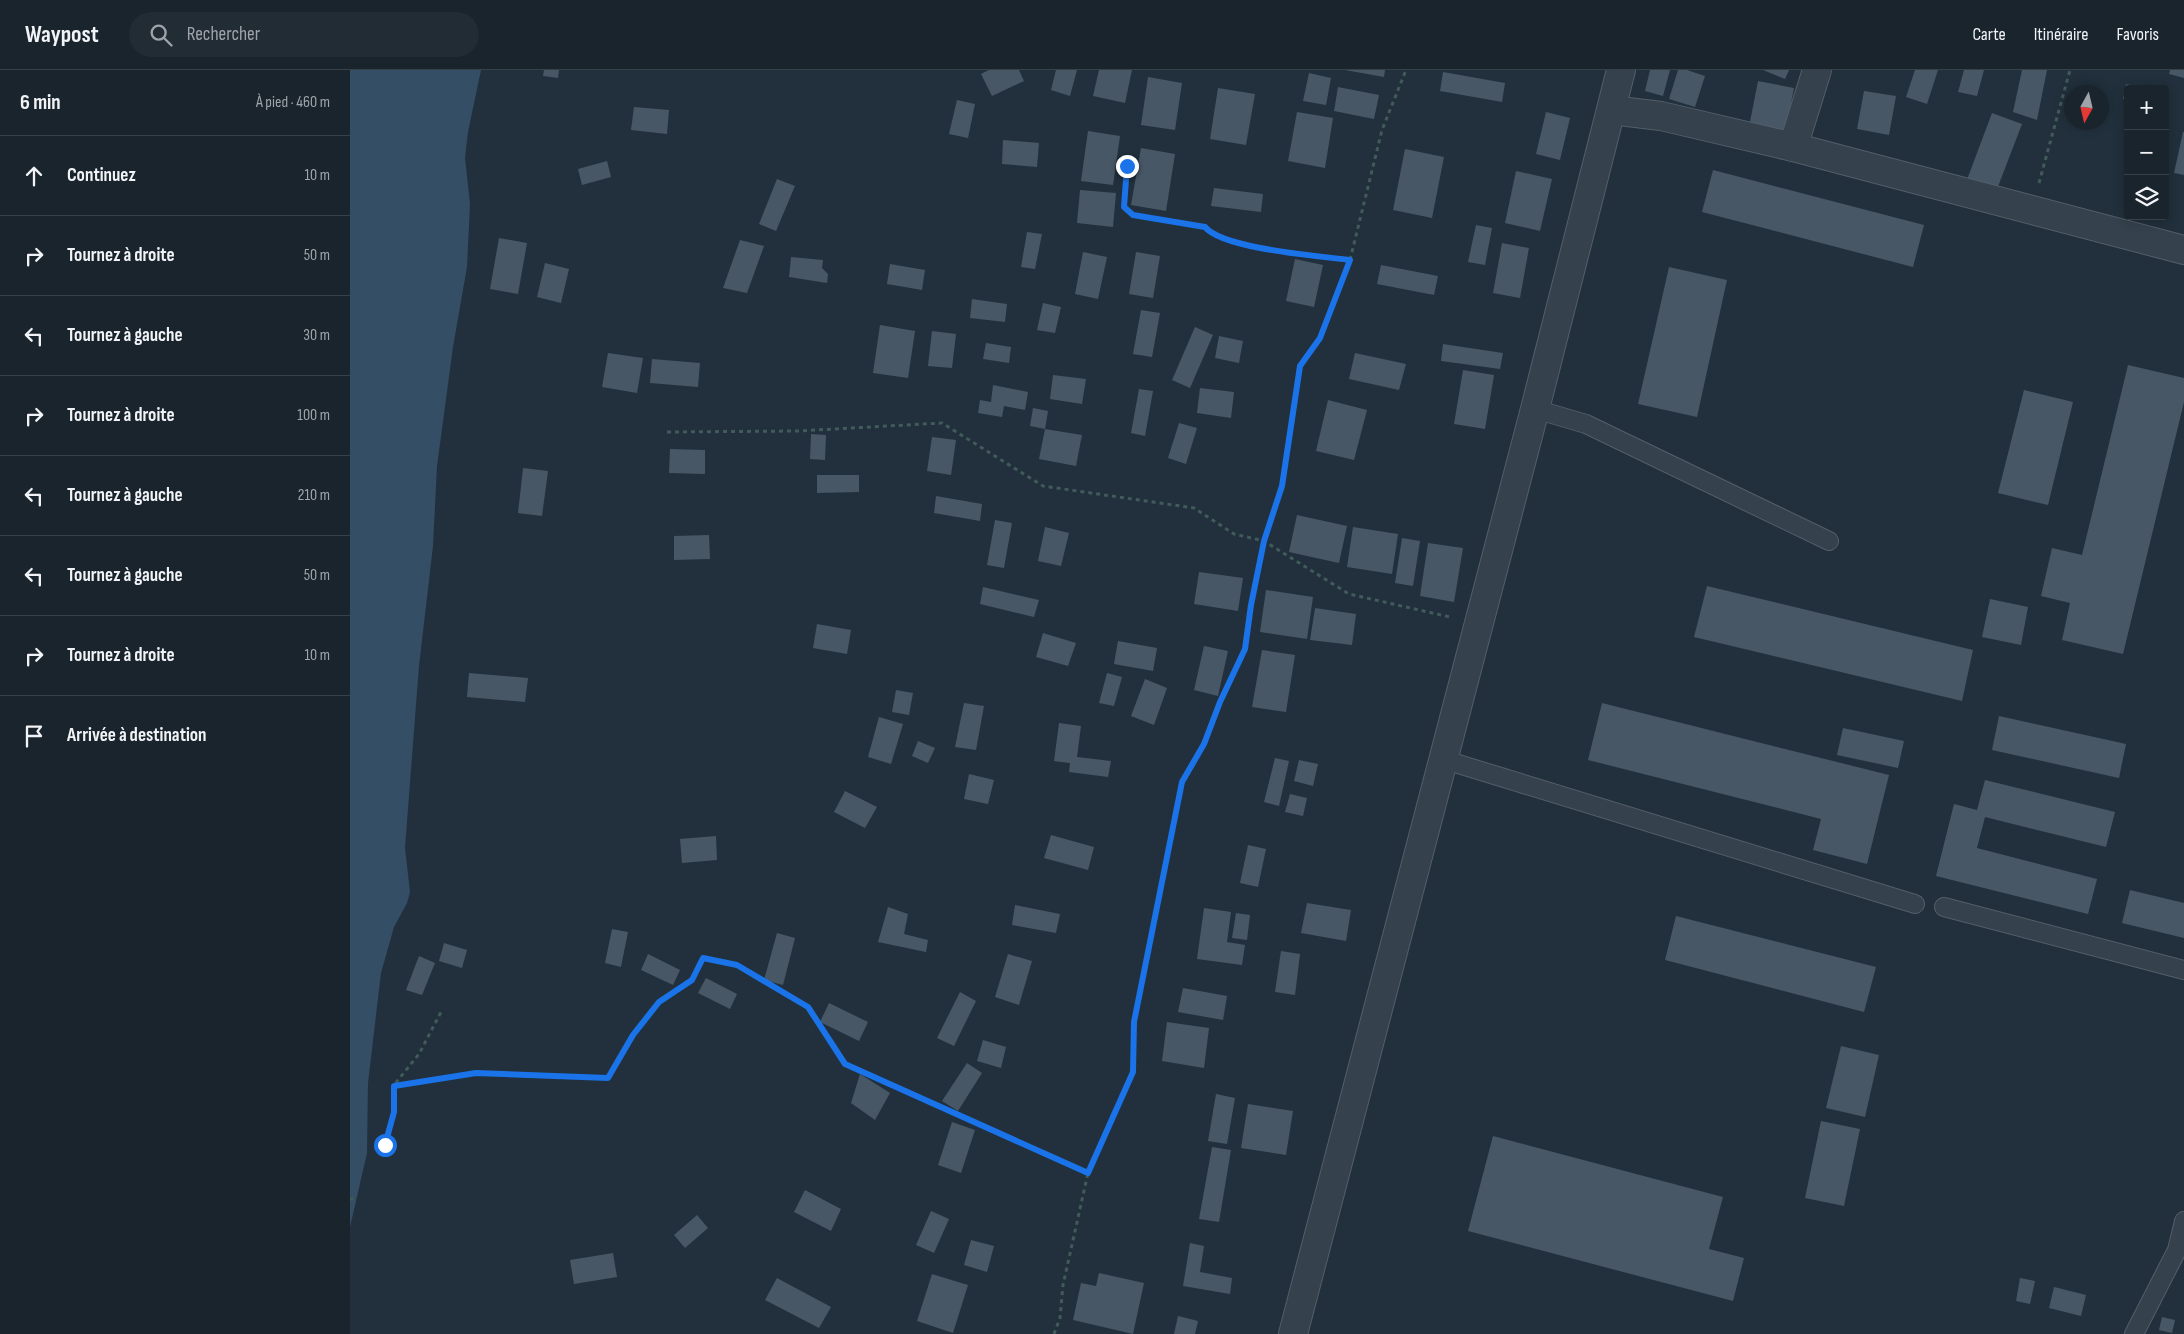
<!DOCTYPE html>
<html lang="fr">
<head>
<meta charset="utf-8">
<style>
	body { margin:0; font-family:"Sofia Sans Condensed",sans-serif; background:#222c35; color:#f1f3f6 }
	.controls { position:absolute; right:15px; top:15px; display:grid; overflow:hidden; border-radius:5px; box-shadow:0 2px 12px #0003 }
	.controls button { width:45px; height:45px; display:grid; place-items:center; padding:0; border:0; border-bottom:1px solid #374149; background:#19242d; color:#f1f3f6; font:25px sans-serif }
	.compass { position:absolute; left:1714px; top:15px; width:45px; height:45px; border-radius:50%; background:#19242d; box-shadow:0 2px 12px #0003; rotate:188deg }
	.stop { position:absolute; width:15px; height:15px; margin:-11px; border:4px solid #1a73e8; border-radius:50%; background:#fff }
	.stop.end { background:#1a73e8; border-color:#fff; box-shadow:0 1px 5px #0008 }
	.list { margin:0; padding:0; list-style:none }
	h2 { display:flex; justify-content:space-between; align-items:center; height:65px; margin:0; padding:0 20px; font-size:21px }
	h2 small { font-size:16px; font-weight:400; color:#9fa4aa }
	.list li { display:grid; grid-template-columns:32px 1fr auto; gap:15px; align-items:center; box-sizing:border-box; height:80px; padding:0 20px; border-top:1px solid #374149 }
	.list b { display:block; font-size:19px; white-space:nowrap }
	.list em { font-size:16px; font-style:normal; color:#9fa4aa }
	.icon { flex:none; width:28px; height:28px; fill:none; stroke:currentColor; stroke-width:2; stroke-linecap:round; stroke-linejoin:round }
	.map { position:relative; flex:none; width:1834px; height:1264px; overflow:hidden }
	header { display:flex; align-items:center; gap:30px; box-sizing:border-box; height:70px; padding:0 25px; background:#19242d; border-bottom:1px solid #374149 }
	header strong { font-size:24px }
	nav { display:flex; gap:28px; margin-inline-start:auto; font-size:18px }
	.search { width:350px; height:45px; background:#222c35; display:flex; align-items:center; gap:12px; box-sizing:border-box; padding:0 18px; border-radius:28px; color:#9fa4aa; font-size:19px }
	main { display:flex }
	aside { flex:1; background:#19242d }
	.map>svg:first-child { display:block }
</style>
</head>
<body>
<header>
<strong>Waypost</strong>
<div class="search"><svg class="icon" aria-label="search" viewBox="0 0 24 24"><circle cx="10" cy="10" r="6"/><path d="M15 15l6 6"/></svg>Rechercher</div>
<nav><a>Carte</a><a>Itinéraire</a><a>Favoris</a></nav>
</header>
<main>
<aside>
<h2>6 min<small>À pied · 460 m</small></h2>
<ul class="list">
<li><svg class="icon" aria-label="ahead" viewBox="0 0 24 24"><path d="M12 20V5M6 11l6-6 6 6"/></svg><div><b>Continuez</b></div><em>10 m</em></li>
<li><svg class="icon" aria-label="right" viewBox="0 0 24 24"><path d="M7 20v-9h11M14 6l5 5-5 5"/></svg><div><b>Tournez à droite</b></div><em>50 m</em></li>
<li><svg class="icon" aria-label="left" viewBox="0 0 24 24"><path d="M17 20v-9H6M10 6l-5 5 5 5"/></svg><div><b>Tournez à gauche</b></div><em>30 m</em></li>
<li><svg class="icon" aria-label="right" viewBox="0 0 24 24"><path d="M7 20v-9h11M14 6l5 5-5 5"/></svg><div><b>Tournez à droite</b></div><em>100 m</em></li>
<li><svg class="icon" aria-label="left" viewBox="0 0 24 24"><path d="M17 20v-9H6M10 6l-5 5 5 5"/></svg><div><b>Tournez à gauche</b></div><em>210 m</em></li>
<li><svg class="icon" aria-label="left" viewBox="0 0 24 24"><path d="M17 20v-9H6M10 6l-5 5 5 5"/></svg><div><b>Tournez à gauche</b></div><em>50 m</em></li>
<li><svg class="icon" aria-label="right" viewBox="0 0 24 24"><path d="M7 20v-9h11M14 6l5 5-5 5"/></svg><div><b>Tournez à droite</b></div><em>10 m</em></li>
<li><svg class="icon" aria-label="arrive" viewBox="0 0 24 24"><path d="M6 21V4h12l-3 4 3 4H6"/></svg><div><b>Arrivée à destination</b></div></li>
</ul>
</aside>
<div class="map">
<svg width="1834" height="1264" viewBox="0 0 1834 1264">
	<rect width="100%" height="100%" fill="#21303c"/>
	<path fill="#344e65" d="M 0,0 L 131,0 L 118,62 L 115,88 L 120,134 L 117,197 L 103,277 L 87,396 L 83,476 L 69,596 L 55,778 L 60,822 L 57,833 L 44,857 L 31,903 L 18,1013 L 17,1083 L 0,1157 Z"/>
	<g fill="#475766">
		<path d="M 194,0 L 209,0 L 208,8 L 193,6 Z"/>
		<path d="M 639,0 L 669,0 L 674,11 L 642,26 L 631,4 Z"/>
		<path d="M 706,0 L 727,0 L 720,26 L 701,20 Z"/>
		<path d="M 749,0 L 782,0 L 775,33 L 743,26 Z"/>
		<path d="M 995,0 L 1035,0 L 1034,7 Z"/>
		<path d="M 1300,0 L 1320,0 L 1313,26 L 1295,21 Z"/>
		<path d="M 1328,0 L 1337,0 L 1355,6 L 1345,37 L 1319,29 Z"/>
		<path d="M 1413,0 L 1439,0 L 1435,9 Z"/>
		<path d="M 1565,0 L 1588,0 L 1577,34 L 1556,27 Z"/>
		<path d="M 1614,0 L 1634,0 L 1627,26 L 1608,22 Z"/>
		<path d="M 1672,0 L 1697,0 L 1687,50 L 1663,42 Z"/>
		<path d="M 1820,0 L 1834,0 L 1834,8 L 1819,4 Z"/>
		<path d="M 1093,2 L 1155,13 L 1152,32 L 1090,21 Z"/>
		<path d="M 959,3 L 981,8 L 976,35 L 953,31 Z"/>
		<path d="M 798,7 L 832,13 L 825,60 L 791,55 Z"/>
		<path d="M 1408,11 L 1444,18 L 1435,64 L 1399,57 Z"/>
		<path d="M 1776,14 L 1795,18 L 1795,19 L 1778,19 L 1778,29 L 1773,29 Z"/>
		<path d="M 988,17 L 1029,25 L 1024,49 L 984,41 Z"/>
		<path d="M 868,18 L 905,24 L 896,75 L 860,69 Z"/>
		<path d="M 1514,21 L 1546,26 L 1539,65 L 1507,59 Z"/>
		<path d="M 607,30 L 625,34 L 618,68 L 599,64 Z"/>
		<path d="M 284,37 L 319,40 L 317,64 L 281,60 Z"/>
		<path d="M 947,42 L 983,48 L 975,98 L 938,91 Z"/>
		<path d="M 1196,42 L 1220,48 L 1210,90 L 1186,84 Z"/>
		<path d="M 1642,43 L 1672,54 L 1644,127 L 1615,115 Z"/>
		<path d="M 738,61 L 770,66 L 763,115 L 731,111 Z"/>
		<path d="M 1833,62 L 1834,62 L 1834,105 L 1824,103 Z"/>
		<path d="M 653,70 L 689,73 L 687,97 L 652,94 Z"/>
		<path d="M 791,78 L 825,84 L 816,141 L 781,135 Z"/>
		<path d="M 1055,79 L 1094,87 L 1082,148 L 1043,140 Z"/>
		<path d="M 257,91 L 261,107 L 232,115 L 228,99 Z"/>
		<path d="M 1363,100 L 1574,155 L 1563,197 L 1352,142 Z"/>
		<path d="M 1166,101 L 1202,109 L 1190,161 L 1155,153 Z"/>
		<path d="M 427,109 L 445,116 L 426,161 L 409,154 Z"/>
		<path d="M 864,118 L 913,124 L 911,142 L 861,136 Z"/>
		<path d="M 730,120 L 766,123 L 763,157 L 727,153 Z"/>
		<path d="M 1126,155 L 1142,158 L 1135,195 L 1118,192 Z"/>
		<path d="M 677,162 L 692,164 L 685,199 L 671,197 Z"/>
		<path d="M 149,168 L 177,173 L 168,224 L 140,219 Z"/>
		<path d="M 390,170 L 414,176 L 397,223 L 373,218 Z"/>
		<path d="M 1152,173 L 1179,178 L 1170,228 L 1143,223 Z"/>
		<path d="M 733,182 L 757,187 L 748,229 L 725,224 Z"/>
		<path d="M 786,182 L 810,186 L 803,228 L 779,224 Z"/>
		<path d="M 441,187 L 473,190 L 472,198 L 478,204 L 477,213 L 439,207 Z"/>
		<path d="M 945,189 L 973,195 L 964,237 L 936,231 Z"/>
		<path d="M 195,193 L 219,199 L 211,233 L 187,227 Z"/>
		<path d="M 540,194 L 575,200 L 572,220 L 537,214 Z"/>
		<path d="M 1031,195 L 1088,206 L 1084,225 L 1027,214 Z"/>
		<path d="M 1319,197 L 1377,210 L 1347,347 L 1288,334 Z"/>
		<path d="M 622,229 L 657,234 L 655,252 L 620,248 Z"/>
		<path d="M 693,233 L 711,237 L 705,263 L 687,260 Z"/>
		<path d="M 791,240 L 810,243 L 802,287 L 783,284 Z"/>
		<path d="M 530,255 L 565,261 L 558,308 L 523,303 Z"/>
		<path d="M 845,257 L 863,265 L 840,318 L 822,310 Z"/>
		<path d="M 582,261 L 606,264 L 602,298 L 578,296 Z"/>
		<path d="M 869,266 L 893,271 L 889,293 L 865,288 Z"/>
		<path d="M 636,273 L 661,277 L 659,293 L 633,289 Z"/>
		<path d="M 1093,274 L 1153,283 L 1150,299 L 1091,291 Z"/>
		<path d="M 258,283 L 293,288 L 287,323 L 252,317 Z"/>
		<path d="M 1005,283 L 1056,294 L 1049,320 L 999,309 Z"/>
		<path d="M 302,289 L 350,293 L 348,317 L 300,313 Z"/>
		<path d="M 1778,295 L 1834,308 L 1834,332 L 1773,584 L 1712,570 L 1720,533 L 1691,526 L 1702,478 L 1732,485 Z"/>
		<path d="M 1113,300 L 1144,305 L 1135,359 L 1104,354 Z"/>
		<path d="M 703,305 L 736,309 L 732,334 L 700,329 Z"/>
		<path d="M 643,315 L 678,322 L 675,340 L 654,336 L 652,347 L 628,343 L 630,330 L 641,332 Z"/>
		<path d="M 850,318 L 884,322 L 881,348 L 847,343 Z"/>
		<path d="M 789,319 L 803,321 L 795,366 L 781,363 Z"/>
		<path d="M 1674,320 L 1723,332 L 1698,435 L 1648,423 Z"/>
		<path d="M 978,330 L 1017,340 L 1004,390 L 966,381 Z"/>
		<path d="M 683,338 L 698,341 L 695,359 L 680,356 Z"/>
		<path d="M 829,353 L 847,358 L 836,394 L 818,388 Z"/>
		<path d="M 695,359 L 732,365 L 726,396 L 689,389 Z"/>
		<path d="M 461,364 L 476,365 L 475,390 L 460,389 Z"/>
		<path d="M 582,367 L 606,370 L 601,405 L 577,401 Z"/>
		<path d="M 320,379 L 355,380 L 355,404 L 319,403 Z"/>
		<path d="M 173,398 L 198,401 L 192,446 L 168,443 Z"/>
		<path d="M 467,405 L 509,405 L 509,422 L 467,423 Z"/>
		<path d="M 586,426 L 632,434 L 630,451 L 584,443 Z"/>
		<path d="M 947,445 L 997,456 L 989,493 L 939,482 Z"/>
		<path d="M 645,450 L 662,453 L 654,498 L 637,495 Z"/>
		<path d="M 695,457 L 719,463 L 711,496 L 688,491 Z"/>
		<path d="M 1003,457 L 1048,464 L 1042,504 L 997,497 Z"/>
		<path d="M 359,465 L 360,489 L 324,490 L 324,466 Z"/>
		<path d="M 1052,468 L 1070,471 L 1063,516 L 1045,513 Z"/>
		<path d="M 1078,473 L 1113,478 L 1104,532 L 1070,526 Z"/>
		<path d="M 849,502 L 893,508 L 888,541 L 844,534 Z"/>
		<path d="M 1357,516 L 1623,580 L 1612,631 L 1344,567 Z"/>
		<path d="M 633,517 L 689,530 L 684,547 L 630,534 Z"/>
		<path d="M 916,520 L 963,527 L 957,569 L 910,562 Z"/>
		<path d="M 1640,529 L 1678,537 L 1671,575 L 1632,567 Z"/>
		<path d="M 965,538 L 1006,544 L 1002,575 L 960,570 Z"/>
		<path d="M 467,554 L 501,560 L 497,584 L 463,578 Z"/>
		<path d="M 693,563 L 726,573 L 718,596 L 686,587 Z"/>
		<path d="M 768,571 L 807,578 L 803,601 L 764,594 Z"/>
		<path d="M 854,576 L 878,581 L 868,626 L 844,620 Z"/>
		<path d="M 912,580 L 945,585 L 936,642 L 902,637 Z"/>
		<path d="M 119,603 L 178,608 L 175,632 L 117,627 Z"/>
		<path d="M 757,603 L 772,607 L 764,636 L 749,633 Z"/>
		<path d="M 795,609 L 817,618 L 804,655 L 781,646 Z"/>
		<path d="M 546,620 L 563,623 L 559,645 L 542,642 Z"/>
		<path d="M 614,633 L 634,636 L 626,680 L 605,677 Z"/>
		<path d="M 1252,633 L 1539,705 L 1517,794 L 1463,780 L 1471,749 L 1238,690 Z"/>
		<path d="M 1649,646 L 1776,674 L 1769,708 L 1642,680 Z"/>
		<path d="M 529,647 L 553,654 L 541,694 L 518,687 Z"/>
		<path d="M 709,653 L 731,656 L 727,687 L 761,691 L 758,707 L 719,702 L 720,693 L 704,691 Z"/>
		<path d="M 1493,658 L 1554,671 L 1548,698 L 1487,685 Z"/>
		<path d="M 568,671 L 585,678 L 578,693 L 562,686 Z"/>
		<path d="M 925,688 L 939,691 L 929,736 L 914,732 Z"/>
		<path d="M 949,690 L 968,694 L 963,716 L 944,711 Z"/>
		<path d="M 619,704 L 644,710 L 638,734 L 614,729 Z"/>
		<path d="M 1635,710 L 1765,742 L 1756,777 L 1635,747 L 1627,778 L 1747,809 L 1738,844 L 1586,806 L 1604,734 L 1627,740 Z"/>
		<path d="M 495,721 L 527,737 L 515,758 L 484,742 Z"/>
		<path d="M 940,724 L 957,728 L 953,746 L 935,742 Z"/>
		<path d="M 701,765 L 744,777 L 738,800 L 694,788 Z"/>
		<path d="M 366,766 L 367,790 L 332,793 L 330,769 Z"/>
		<path d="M 898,775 L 916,779 L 908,817 L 890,813 Z"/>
		<path d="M 1780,820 L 1834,833 L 1834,868 L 1772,853 Z"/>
		<path d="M 957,833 L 1001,840 L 996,871 L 951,863 Z"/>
		<path d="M 665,835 L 710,844 L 706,863 L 662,855 Z"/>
		<path d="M 538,837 L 558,844 L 554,864 L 578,870 L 576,882 L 528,872 Z"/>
		<path d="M 854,838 L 881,842 L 877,872 L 895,875 L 892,895 L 847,889 Z"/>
		<path d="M 886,843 L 900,845 L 897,870 L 882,868 Z"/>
		<path d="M 1326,846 L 1526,897 L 1514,942 L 1315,890 Z"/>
		<path d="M 262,859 L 278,862 L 271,897 L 255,893 Z"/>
		<path d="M 427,863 L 445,868 L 433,915 L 414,910 Z"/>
		<path d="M 94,873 L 117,880 L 112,898 L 89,891 Z"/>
		<path d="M 931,881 L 950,884 L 945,925 L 925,922 Z"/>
		<path d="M 298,884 L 330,900 L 323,915 L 291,900 Z"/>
		<path d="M 658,884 L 682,891 L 669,935 L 645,927 Z"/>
		<path d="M 69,886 L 85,893 L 72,925 L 56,920 Z"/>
		<path d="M 356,908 L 387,924 L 380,939 L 348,923 Z"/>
		<path d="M 833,918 L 877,926 L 873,950 L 828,942 Z"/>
		<path d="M 610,922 L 626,931 L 604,976 L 587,968 Z"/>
		<path d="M 479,933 L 518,952 L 509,971 L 470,952 Z"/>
		<path d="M 817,952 L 859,958 L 854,998 L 812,991 Z"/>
		<path d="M 633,970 L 656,977 L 651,998 L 627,991 Z"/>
		<path d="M 1491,976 L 1529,985 L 1515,1047 L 1476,1038 Z"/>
		<path d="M 617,993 L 632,1003 L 608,1041 L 592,1031 Z"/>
		<path d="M 510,1004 L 540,1023 L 525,1050 L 501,1033 Z"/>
		<path d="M 866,1024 L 885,1028 L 877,1074 L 858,1071 Z"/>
		<path d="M 898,1034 L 943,1041 L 936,1085 L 891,1078 Z"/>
		<path d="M 1471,1051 L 1510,1059 L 1494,1136 L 1455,1128 Z"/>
		<path d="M 602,1052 L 625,1060 L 611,1103 L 588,1095 Z"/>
		<path d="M 1143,1066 L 1373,1127 L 1359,1179 L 1394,1188 L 1383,1231 L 1118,1161 Z"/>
		<path d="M 862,1077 L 881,1080 L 869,1152 L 849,1149 Z"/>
		<path d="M 455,1120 L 491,1139 L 481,1161 L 444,1142 Z"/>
		<path d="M 581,1141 L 599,1149 L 584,1183 L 566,1175 Z"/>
		<path d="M 347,1145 L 358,1158 L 335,1178 L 324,1165 Z"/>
		<path d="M 621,1170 L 644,1176 L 637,1202 L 614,1195 Z"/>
		<path d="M 840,1173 L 854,1176 L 850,1202 L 882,1208 L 880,1224 L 833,1216 Z"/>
		<path d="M 263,1183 L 267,1207 L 224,1214 L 220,1190 Z"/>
		<path d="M 749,1203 L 794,1213 L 783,1264 L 723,1250 L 731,1213 L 746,1216 Z"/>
		<path d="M 582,1204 L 618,1215 L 603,1263 L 567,1251 Z"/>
		<path d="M 427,1208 L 481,1237 L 469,1258 L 415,1230 Z"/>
		<path d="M 1670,1208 L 1685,1211 L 1680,1234 L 1666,1231 Z"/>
		<path d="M 1704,1217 L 1736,1225 L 1731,1246 L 1699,1238 Z"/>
		<path d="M 828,1246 L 848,1251 L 845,1264 L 824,1264 Z"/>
		<path d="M 1812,1247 L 1825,1250 L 1822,1263 L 1809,1260 Z"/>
	</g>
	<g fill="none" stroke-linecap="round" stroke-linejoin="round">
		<g stroke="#535f6a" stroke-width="20">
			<g id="service">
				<path d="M 1185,339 L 1236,354 L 1479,471"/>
				<path d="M 1092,689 L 1565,834"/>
				<path d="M 1594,837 L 1834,900"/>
				<path d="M 1784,1264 L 1827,1180 L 1834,1151"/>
			</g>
		</g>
		<g stroke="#535f6a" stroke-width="30">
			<g id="minor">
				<path d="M 1261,40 L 1311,46 L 1443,77 L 1834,180"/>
				<path d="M 1443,77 L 1467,0"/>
			</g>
		</g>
		<g stroke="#535f6a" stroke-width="30">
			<path id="tertiary" d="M 943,1264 L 1185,339 L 1271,0"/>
		</g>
		<g stroke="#415a5a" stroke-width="3" stroke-dasharray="4 4" stroke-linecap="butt">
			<path d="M 772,86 L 777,96 L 774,137 L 783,145 L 855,157 C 873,179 970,186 1000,190 L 1032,60 L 1056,0"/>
			<path d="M 1689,113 L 1720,0"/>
			<path d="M 317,362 L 448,361 L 592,353 L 693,416 L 844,438 L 884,464 L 914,471 L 999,524 L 1100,547"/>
			<path d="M 44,1015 L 126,1003 L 258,1008 L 283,965 L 309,932 L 342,910 L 353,888 L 387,895 L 459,937 L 495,994 L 738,1103"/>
			<path d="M 35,1075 L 44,1042 L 44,1015 L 69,984 L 91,942"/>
			<path d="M 0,1130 L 7,1126"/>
			<path d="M 704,1264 L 710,1248 L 713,1215 L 738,1103 L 783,1002 L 784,952 L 832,711 L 854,674 L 870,632 L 895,579 L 901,535 L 914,471 L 932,416 L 950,296 L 971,268 L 1000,190"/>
		</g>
		<use href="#service" stroke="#35414c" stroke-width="18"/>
		<use href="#minor" stroke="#35414c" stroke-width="28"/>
		<use href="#tertiary" stroke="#35414c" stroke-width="28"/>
	</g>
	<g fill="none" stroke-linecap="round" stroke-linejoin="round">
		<path stroke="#1a73e8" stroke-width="6" d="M 35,1075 L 44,1042 L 44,1016 L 126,1003 L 258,1008 L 283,965 L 309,932 L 342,910 L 353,888 L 387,895 L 458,937 L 495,994 L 738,1103 L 783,1002 L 784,952 L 832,712 L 854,674 L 870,632 L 895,579 L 901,535 L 914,471 L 932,416 L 950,296 L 970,268 L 1000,190 C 970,186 873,179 855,157 L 783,145 L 774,137 L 777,96"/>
	</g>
</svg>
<div class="controls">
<button>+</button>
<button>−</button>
<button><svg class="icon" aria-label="layers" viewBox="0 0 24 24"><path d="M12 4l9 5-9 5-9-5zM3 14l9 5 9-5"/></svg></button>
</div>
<svg class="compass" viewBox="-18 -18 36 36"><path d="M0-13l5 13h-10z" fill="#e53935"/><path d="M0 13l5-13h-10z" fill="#9fa4aa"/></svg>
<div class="stop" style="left:35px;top:1075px"></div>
<div class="stop end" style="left:777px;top:96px"></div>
</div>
</main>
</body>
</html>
